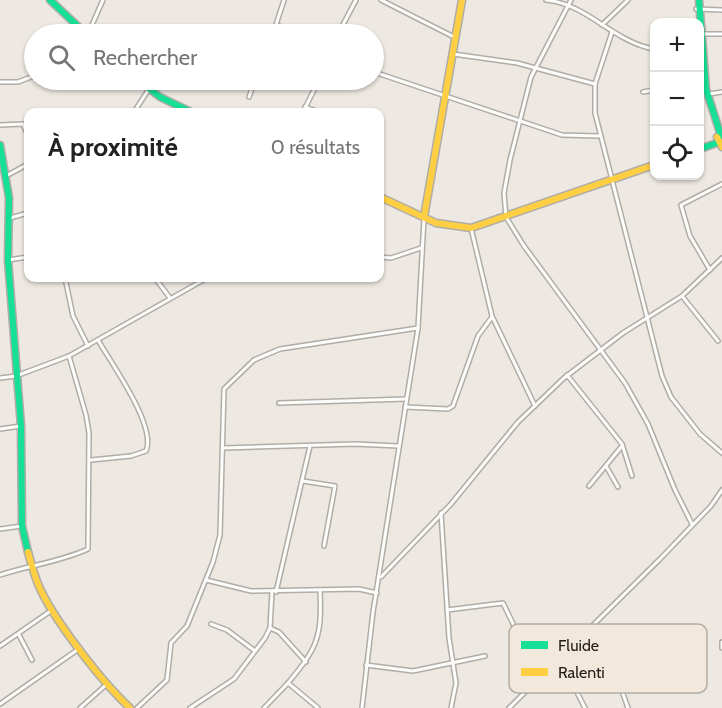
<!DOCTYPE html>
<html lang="fr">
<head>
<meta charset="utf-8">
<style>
	body { margin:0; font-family:Cabin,sans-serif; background:#f6f6f6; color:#222 }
	.controls { position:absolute; right:18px; top:18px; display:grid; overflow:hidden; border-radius:12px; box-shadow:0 2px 4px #0004 }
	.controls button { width:54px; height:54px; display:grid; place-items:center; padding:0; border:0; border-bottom:2px solid #e0e0e0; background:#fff; color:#222; font:30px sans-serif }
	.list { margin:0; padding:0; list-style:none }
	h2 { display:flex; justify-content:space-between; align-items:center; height:78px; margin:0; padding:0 24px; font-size:26px }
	h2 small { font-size:20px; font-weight:400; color:#767676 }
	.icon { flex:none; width:33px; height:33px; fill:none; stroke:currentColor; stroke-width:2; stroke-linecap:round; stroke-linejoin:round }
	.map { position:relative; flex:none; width:722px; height:708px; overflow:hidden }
	.search { position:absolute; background:#fff; box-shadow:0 2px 4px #0004; left:24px; top:24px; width:360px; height:66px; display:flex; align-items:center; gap:15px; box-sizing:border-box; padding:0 21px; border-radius:33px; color:#767676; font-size:22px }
	.panel { position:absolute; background:#fff; box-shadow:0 2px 4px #0004; left:24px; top:108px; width:360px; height:174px; border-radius:12px }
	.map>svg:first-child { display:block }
</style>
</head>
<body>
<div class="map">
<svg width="722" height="708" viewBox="0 0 722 708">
	<rect width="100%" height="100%" fill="#ede8e1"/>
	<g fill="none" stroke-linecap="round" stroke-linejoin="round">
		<g stroke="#b0ada7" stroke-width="6">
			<g id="street">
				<path d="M 381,0 L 454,37"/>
				<path d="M 546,0 C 588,4 613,42 654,49"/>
				<path d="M 571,0 L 531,77 L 510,160 L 504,193 L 506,217 L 524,246 L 625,383 L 648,424 L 675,490 L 692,524"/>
				<path d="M 696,9 L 722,10"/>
				<path d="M 602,25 L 628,0"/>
				<path d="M 276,26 L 335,34"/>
				<path d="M 612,32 L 595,84 L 595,113 L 662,376 L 671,397 L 700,434 L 722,453"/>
				<path d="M 88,34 L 103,0"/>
				<path d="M 273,34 L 284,0"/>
				<path d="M 338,34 L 356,0"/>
				<path d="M 702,34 L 722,34"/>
				<path d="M 453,54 L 517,63 L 595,84"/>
				<path d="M 374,72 L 562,135 L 599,136"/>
				<path d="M 0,82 L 18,82 L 34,76"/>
				<path d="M 643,92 L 654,90"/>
				<path d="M 709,94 L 722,92"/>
				<path d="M 249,97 L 255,80"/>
				<path d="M 305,107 L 319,112"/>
				<path d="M 134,112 L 149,89"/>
				<path d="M 303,112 L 319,80"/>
				<path d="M 0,125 L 23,124 L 28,136"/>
				<path d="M 6,176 L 28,164"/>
				<path d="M 10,218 L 28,213"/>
				<path d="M 471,228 L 492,316 L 535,406"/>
				<path d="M 380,257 L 391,258 L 421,248"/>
				<path d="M 8,260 L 28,257"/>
				<path d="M 710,270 L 690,236 L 681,205 L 722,184"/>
				<path d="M 65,278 L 73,316 L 88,346"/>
				<path d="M 155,278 L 170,298"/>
				<path d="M 682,296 L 718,341"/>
				<path d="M 567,375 L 622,444 L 632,476"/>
				<path d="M 0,378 L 16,376 L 69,356 L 207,278"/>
				<path d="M 279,403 L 406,399"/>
				<path d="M 405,407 L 448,409 L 453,406 L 478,336 L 492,317"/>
				<path d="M 0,429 L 21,426"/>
				<path d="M 224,448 L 355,444 L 398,446"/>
				<path d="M 91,460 L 131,456 L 146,451 C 157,426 111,363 98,340"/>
				<path d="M 606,466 L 618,487"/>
				<path d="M 303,481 L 335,486 L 324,546"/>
				<path d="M 589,486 L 622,446"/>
				<path d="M 441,513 L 449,638 L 456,683 L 451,708"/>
				<path d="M 0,529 L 22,526"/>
				<path d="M 0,575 C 30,565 60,562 88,549 L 89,433 L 86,415 L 69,356"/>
				<path d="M 381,577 L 451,504 L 518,422 L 564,378 L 623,333 L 682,296 L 722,258"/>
				<path d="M 206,580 L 251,591 L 359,589 L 377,593"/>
				<path d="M 276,592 L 310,446"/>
				<path d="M 447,610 L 503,603 L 519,636"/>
				<path d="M 211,624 L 227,630 L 255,651"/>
				<path d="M 592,626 L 611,660 L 628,708"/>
				<path d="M 270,628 L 279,632 L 306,662"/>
				<path d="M 19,635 L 32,660"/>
				<path d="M 722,642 L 722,648"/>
				<path d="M 0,646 L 52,610"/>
				<path d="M 560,659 L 585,708"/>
				<path d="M 366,665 L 413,671 L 485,656"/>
				<path d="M 288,683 C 318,647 322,637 320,590"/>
				<path d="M 0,704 L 80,648"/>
				<path d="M 80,708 L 107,684"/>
				<path d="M 137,708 L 167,680 L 171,643 L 187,626 L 213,562 L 220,535 L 224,389 L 254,360 L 280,349 L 418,328"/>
				<path d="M 190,708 L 234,679 L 265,638 L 270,628 L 272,592"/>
				<path d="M 264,708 L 288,683 L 318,708"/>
				<path d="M 362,708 L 373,612 L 418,328 L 424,219"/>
				<path d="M 509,708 L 660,559 L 711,506 L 722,490"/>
			</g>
		</g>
		<g stroke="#b0ada7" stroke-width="9">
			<g id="fast">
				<path d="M 50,0 L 86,34"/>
				<path d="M 699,0 L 706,89 L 722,139"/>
				<path d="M 138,80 L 160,97 L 191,112"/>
				<path d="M 0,145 L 9,198 L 8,260 L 21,426 L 22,526 L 28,552"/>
				<path d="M 700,149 L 722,141"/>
			</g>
		</g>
		<g stroke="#b0ada7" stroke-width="9">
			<g id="slow">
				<path d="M 717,137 L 722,147"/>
				<path d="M 380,197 L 436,223 L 471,228 L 654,165"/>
				<path d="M 424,217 L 462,0"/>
				<path d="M 28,552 C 31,563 34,574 38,584 C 52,618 102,682 130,708"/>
			</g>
		</g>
		<use href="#street" stroke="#fcfcfa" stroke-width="3"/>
		<use href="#fast" stroke="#16e098" stroke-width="6"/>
		<use href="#slow" stroke="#ffcf43" stroke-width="6"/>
	</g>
	<rect x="509" y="624" width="198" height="69" rx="9" fill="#f2e9dc" stroke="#b3aca1" stroke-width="1.5"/>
	<rect x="521" y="641" width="27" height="8" fill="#16e098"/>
	<rect x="521" y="668" width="27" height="8" fill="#ffcf43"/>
	<g font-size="16" fill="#201d18">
		<text x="558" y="651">Fluide</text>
		<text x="558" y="678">Ralenti</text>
	</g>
</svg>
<div class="controls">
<button>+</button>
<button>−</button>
<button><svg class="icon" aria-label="locate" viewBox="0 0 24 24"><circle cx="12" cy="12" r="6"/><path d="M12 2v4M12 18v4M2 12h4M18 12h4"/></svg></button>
</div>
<div class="search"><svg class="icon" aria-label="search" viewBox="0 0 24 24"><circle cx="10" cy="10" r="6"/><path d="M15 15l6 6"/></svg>Rechercher</div>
<section class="panel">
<h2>À proximité<small>0 résultats</small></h2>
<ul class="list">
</ul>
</section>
</div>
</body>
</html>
